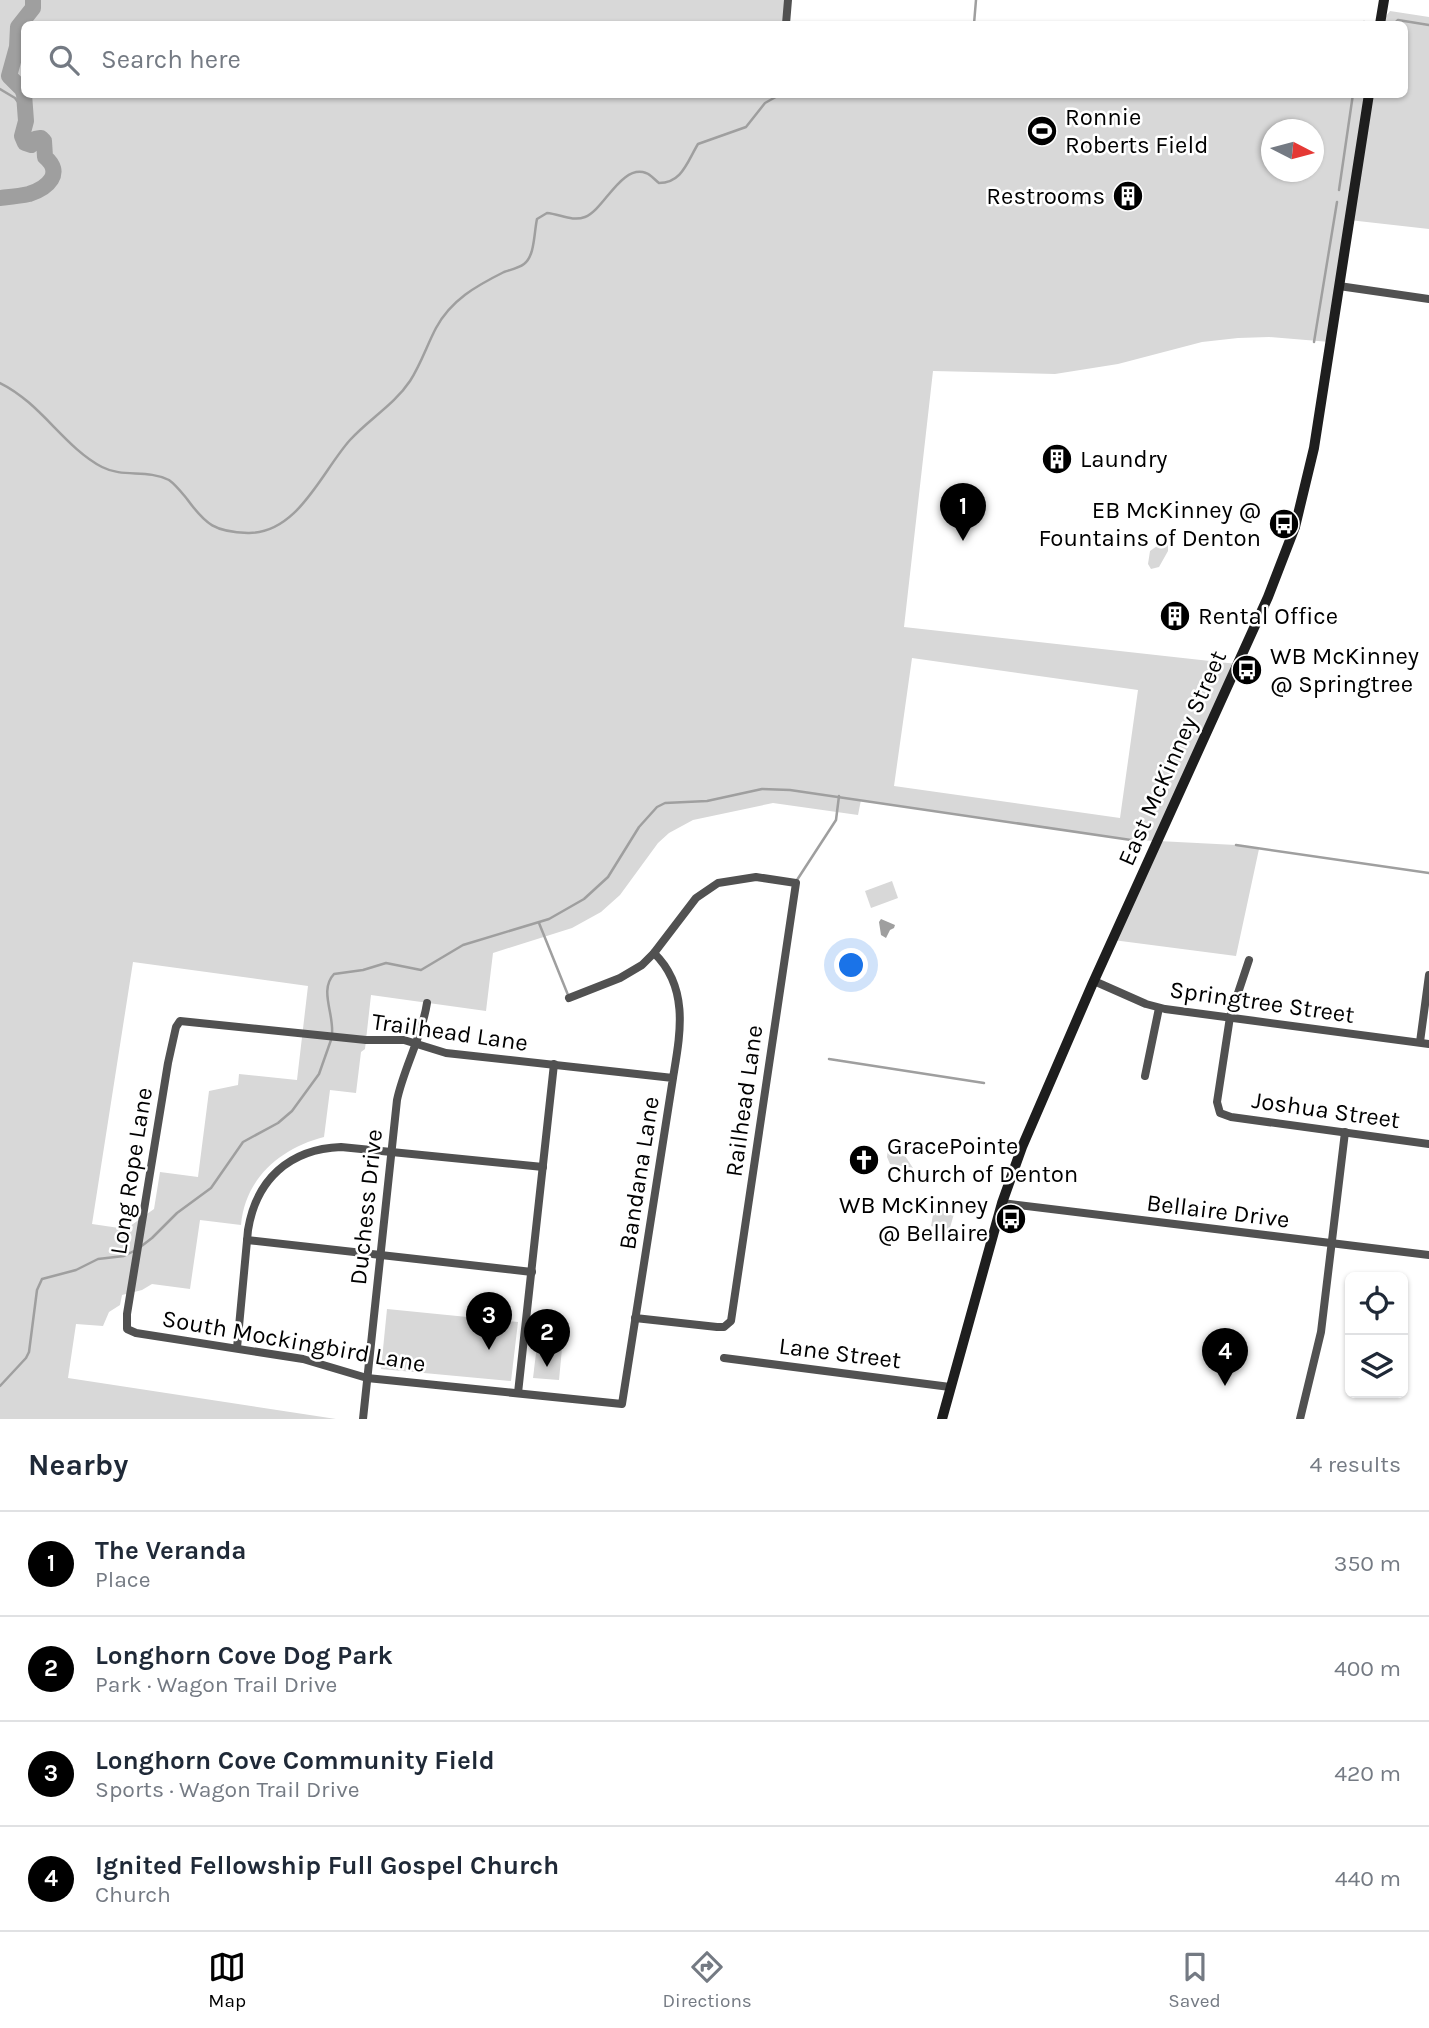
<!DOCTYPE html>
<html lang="en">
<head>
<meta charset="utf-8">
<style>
	body { margin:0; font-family:Karla,sans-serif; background:#f2f2f3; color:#1f2937 }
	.controls { position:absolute; right:21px; bottom:21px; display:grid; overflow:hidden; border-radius:10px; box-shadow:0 2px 5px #0004 }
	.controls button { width:63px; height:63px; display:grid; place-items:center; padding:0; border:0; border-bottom:2px solid #e0e1e3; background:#fff; color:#1f2937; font:35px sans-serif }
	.compass { position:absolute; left:1261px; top:119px; width:63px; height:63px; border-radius:50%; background:#fff; box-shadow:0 2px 5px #0004; rotate:96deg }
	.you { position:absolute; left:852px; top:966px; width:24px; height:24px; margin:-18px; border:5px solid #fff; border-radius:50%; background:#1a73e8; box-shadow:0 0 0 10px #1a73e833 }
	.badge { display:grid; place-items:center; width:46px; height:46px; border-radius:50%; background:#000; color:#fff; font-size:23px; font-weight:700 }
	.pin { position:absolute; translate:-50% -58px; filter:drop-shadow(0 2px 4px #0008) }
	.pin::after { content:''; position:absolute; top:37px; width:24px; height:21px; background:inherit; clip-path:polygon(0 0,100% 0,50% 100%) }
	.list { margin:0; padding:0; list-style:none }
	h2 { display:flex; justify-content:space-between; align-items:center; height:91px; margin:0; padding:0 28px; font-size:30px }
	h2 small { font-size:23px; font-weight:400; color:#747a83 }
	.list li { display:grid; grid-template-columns:46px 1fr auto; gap:21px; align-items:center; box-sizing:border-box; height:105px; padding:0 28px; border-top:2px solid #e0e1e3 }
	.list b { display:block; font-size:26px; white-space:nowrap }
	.list p { margin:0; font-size:23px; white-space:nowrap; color:#747a83 }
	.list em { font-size:23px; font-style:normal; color:#747a83 }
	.icon { flex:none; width:38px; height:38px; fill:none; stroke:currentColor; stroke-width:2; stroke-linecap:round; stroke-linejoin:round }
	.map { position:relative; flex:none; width:1429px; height:1419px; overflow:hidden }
	.search { position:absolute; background:#fff; box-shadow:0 2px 5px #0004; left:21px; right:21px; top:21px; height:77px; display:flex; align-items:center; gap:18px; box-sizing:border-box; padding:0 24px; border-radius:10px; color:#747a83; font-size:26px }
	.sheet { height:511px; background:#fff }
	nav { display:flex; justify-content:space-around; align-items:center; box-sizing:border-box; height:98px; border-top:2px solid #e0e1e3; background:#fff; font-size:19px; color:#747a83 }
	nav a { display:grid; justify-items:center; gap:4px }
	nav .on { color:#000 }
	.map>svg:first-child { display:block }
</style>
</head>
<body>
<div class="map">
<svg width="1429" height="1419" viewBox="0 0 1429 1419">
	<rect width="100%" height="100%" fill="#fff"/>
	<g fill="#d8d8d8" fill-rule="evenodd">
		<path d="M 0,0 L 788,0 L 786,24 L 24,24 L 24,94 L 1404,94 L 1404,24 L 1380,24 L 1390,11 L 1429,17 L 1429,229 L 1349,220 L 1330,342 L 1269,337 L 1238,338 L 1202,342 L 1118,364 L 1055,374 L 933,371 L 904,627 L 1237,664 L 1158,841 L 1236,845 L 1259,849 L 1236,956 L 1113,940 L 1157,841 L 1131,840 L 861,800 L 858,815 L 773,803 L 693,820 L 669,833 L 658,843 L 620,895 L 601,912 L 572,928 L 493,953 L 486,1011 L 371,995 L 365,1049 L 361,1052 L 356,1093 L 330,1090 L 324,1137 C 281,1148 245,1178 241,1225 L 200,1220 L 190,1289 L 152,1284 L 142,1290 L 122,1295 L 120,1305 L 109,1312 L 103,1326 L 76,1324 L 68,1378 L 336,1419 L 0,1419 ZM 1272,130 L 1314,130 L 1314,172 L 1272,172 ZM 912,658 L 1138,690 L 1120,818 L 894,786 ZM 133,962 L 308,986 L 297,1080 L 239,1074 L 238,1085 L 209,1091 L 198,1177 L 160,1172 L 154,1209 L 126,1229 L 92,1224 Z"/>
		<path d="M 1164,541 L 1168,544 L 1168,551 L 1159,567 L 1151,569 L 1148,564 L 1150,551 Z"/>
		<path d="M 892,881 L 898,898 L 871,908 L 865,891 Z"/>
		<path d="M 888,1148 L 901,1150 L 913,1168 L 890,1164 L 887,1157 Z"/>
		<path d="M 941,1206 L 956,1207 L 949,1231 L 931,1226 L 934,1209 L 941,1209 Z"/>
		<path d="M 387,1309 L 518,1322 L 511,1381 L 381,1369 Z"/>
		<path d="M 537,1345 L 562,1348 L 559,1380 L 533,1378 Z"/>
	</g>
	<path fill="#9f9f9f" d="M 881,919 L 895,925 L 894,928 L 890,930 L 886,938 L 881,935 L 879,922 Z"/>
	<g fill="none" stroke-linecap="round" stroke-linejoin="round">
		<g stroke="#9f9f9f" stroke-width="2.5">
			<path d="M 974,24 L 976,0"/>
			<path d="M 1364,24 L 1364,22"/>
			<path d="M 1394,24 L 1398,20 L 1429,25"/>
			<path d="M 0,89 L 15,98 L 24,110"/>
			<path d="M 848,94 L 862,94"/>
			<path d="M 1339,190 L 1353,94"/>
			<path d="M 1314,342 L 1337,202"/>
			<path d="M 0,383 C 41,403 64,447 102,467 C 123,478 147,469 169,480 C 176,485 182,493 187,499 C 206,525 215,532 248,533 C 298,534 322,471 350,440 C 369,419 394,405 410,381 C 421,364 427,345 436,328 C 451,300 476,286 504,272 C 510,270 519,268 524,264 C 535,256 534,232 537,219 L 547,213 C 560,214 572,222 585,217 C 604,210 621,164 646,173 C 650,174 655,180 659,183 C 682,183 687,162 698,144 L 746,127 L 765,103 L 781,94"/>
			<path d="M 1236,845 L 1429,873"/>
			<path d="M 797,880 L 836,820 L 839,796"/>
			<path d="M 539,923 L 568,995"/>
			<path d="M 332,1034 C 334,1013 319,990 334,974 L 363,970 L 386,963 L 421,970 L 463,945 L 549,919 L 584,899 L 608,877 L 639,827 L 657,807 L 665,803 L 707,801 L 762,789 L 790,790 L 1131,840"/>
			<path d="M 829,1059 L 984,1083"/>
			<path d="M 139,1248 L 152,1238 L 177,1213 L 211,1188 L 243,1142 L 278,1123 L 292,1111 L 319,1074 L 331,1040"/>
			<path d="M 0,1386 L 26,1358 L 29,1352 L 37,1290 L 42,1279 L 76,1270 L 98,1259 L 124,1256 L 134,1251"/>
		</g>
		<path stroke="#9f9f9f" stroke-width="16" d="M 0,198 C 9,197 20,196 29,194 C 48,188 64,173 45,157 L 44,141 L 41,138 L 35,139 L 31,145 L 25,143 L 22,136 L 26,121 L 24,94 L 22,89 L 9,76 L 17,47 L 18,27 L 33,8 L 33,0"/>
		<g stroke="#515151" stroke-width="8">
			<path d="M 786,24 L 788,0"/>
			<path d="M 1339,286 L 1429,299"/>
			<path d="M 654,953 C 690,988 680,1035 673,1078 L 622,1404 L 367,1378 L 303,1359 L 136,1333 L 127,1329 L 127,1314 L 168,1063 L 176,1027 L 180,1021 L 366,1040 L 404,1040 L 446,1053 L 673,1078"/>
			<path d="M 1249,960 L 1230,1017 L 1217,1102 L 1220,1113 L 1231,1117 L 1429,1144"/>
			<path d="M 1094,981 L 1146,1004 L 1165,1009 L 1429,1044"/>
			<path d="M 569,998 L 620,978 L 642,965 L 654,953 L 696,898 L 718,883 L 756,877 L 796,883 L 731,1321 L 724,1327 L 717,1327 L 635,1318"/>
			<path d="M 1420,1042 L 1429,975"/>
			<path d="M 1145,1076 L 1159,1008"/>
			<path d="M 1002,1203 L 1429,1255"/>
			<path d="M 247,1240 L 532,1272"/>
			<path d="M 237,1348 L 248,1230 C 256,1180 289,1149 341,1147 L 543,1167"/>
			<path d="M 724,1358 L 950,1387"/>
			<path d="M 518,1393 L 554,1064"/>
			<path d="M 363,1419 L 397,1100 C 404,1067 422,1037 427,1003"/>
			<path d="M 1300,1419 L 1321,1332 L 1345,1132"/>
		</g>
		<g stroke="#1e1e1e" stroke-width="10">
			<path d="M 1380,24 L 1384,0"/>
			<path d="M 942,1419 L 1002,1203 L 1022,1147 L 1092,985 L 1268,597 L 1295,527 L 1314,448 L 1369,94"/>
		</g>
	</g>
	<defs>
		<g id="stadium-disc" transform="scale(1.575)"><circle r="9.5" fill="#000" stroke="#fff"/><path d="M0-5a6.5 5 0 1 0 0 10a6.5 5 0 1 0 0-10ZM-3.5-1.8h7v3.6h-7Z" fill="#fff"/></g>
		<g id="building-disc" transform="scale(1.575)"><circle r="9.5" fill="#000" stroke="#fff"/><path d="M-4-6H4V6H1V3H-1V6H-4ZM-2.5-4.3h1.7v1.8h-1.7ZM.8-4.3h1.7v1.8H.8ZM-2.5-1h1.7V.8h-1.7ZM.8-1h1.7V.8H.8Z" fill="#fff"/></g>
		<g id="bus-disc" transform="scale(1.575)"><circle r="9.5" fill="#000" stroke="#fff"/><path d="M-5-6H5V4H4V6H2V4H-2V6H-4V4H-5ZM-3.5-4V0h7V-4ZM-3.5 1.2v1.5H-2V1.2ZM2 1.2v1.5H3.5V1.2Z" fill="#fff"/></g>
		<g id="church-disc" transform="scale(1.575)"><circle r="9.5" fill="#000" stroke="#fff"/><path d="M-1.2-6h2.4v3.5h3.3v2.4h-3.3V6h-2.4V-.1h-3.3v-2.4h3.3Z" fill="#fff"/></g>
	</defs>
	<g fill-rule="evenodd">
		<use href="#stadium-disc" x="1042" y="131"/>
		<use href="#building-disc" x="1128" y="196"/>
		<use href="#building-disc" x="1057" y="459"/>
		<use href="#bus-disc" x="1284" y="524"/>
		<use href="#building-disc" x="1175" y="616"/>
		<use href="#bus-disc" x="1247" y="670"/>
		<use href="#church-disc" x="864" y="1160"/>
		<use href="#bus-disc" x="1011" y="1219"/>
	</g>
	<g text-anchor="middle" stroke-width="5" stroke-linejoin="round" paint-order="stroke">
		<g font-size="24" fill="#000" stroke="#fff" text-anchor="start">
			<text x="1065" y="125">Ronnie<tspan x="1065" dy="28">Roberts Field</tspan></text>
			<text x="1105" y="204" text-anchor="end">Restrooms</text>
			<text x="1080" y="467">Laundry</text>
			<text x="1261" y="518" text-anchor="end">EB McKinney @<tspan x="1261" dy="28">Fountains of Denton</tspan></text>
			<text x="1198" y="624">Rental Office</text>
			<text x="1270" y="664">WB McKinney<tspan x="1270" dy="28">@ Springtree</tspan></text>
			<text x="887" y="1154">GracePointe<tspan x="887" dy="28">Church of Denton</tspan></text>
			<text x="988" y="1213" text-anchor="end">WB McKinney<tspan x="988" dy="28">@ Bellaire</tspan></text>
		</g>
		<g font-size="24" fill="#000" stroke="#fff">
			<text transform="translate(1172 758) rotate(-66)" y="8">East McKinney Street</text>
			<text transform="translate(1262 1002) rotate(8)" y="8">Springtree Street</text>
			<text transform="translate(450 1032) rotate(8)" y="8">Trailhead Lane</text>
			<text transform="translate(744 1101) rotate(-82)" y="8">Railhead Lane</text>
			<text transform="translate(1326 1110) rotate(8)" y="8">Joshua Street</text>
			<text transform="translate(131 1171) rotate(-81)" y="8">Long Rope Lane</text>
			<text transform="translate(639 1173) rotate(-81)" y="8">Bandana Lane</text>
			<text transform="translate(366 1207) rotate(-84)" y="8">Duchess Drive</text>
			<text transform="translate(1218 1211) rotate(7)" y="8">Bellaire Drive</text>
			<text transform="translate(294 1341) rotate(10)" y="8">South Mockingbird Lane</text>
			<text transform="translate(840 1353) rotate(7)" y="8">Lane Street</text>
		</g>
	</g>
</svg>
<div class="controls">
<button><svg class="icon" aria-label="locate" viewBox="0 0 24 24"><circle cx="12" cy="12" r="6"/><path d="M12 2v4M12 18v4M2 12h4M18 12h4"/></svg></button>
<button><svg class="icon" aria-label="layers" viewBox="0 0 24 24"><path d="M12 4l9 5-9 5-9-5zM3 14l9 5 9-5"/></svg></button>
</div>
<svg class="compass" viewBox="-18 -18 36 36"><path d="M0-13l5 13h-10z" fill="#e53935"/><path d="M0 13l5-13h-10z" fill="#747a83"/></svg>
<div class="you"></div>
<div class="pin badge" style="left:963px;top:541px">1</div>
<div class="pin badge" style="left:547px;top:1367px">2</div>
<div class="pin badge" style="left:489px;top:1350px">3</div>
<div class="pin badge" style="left:1225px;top:1386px">4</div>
<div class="search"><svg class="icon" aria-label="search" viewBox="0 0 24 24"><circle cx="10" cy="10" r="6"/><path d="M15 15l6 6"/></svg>Search here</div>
</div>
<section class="sheet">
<h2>Nearby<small>4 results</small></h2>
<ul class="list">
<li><span class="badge">1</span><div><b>The Veranda</b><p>Place</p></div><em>350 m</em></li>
<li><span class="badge">2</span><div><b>Longhorn Cove Dog Park</b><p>Park · Wagon Trail Drive</p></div><em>400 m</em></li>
<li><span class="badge">3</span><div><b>Longhorn Cove Community Field</b><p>Sports · Wagon Trail Drive</p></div><em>420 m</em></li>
<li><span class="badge">4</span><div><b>Ignited Fellowship Full Gospel Church</b><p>Church</p></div><em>440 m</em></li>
</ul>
</section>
<nav>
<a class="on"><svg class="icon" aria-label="map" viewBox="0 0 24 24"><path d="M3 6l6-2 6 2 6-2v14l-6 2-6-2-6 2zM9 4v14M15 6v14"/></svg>Map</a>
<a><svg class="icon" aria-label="directions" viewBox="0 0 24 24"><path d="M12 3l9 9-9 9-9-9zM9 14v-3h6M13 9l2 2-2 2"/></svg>Directions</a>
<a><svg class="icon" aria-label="saved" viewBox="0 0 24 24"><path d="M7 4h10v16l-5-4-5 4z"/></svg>Saved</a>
</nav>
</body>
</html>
